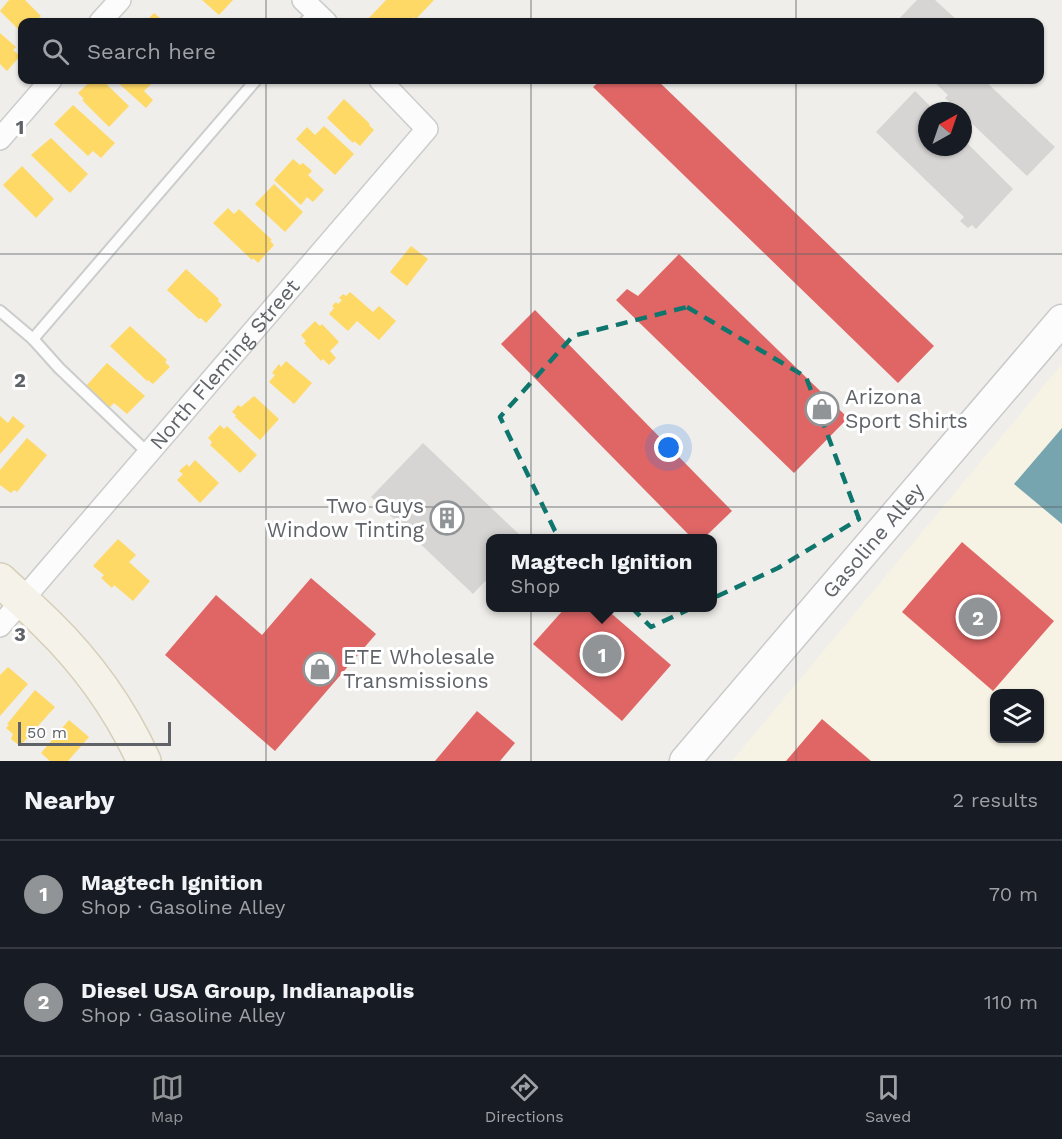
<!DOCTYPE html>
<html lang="en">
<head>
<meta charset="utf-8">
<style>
	body { margin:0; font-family:"Work Sans",sans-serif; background:#242831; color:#f1f3f6 }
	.controls { position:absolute; right:18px; bottom:18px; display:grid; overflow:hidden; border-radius:12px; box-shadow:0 2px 4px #0004 }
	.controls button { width:54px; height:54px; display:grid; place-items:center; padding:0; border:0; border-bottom:2px solid #363941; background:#171b24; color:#f1f3f6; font:30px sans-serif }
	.compass { position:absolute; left:918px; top:102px; width:54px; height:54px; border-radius:50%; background:#171b24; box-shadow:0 2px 4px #0004; rotate:40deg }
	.scale { position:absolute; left:18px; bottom:15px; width:153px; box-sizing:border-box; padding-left:6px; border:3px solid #5f6368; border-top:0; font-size:16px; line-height:21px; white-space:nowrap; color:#5f6368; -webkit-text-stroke:4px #fff; paint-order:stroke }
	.you { position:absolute; left:669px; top:448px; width:21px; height:21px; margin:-15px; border:4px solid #fff; border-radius:50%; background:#1a73e8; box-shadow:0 0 0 9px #1a73e833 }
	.badge { display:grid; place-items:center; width:39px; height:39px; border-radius:50%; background:#919496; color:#fff; font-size:20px; font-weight:700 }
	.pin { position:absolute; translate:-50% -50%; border:3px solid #fff; box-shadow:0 2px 6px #0006 }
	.popup { position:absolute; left:486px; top:534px; width:231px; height:78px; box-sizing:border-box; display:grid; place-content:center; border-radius:12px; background:#171b24; filter:drop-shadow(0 2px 4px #0005); font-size:20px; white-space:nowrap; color:#9ea1a6 }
	.popup b { font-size:22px; color:#f1f3f6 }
	.popup::after { content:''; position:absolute; left:50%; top:100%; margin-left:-12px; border:12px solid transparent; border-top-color:#171b24 }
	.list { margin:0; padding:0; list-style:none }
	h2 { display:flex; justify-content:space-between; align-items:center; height:78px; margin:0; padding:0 24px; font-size:26px }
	h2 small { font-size:20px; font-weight:400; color:#9ea1a6 }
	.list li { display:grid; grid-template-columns:39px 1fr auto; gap:18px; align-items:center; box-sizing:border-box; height:108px; padding:0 24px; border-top:2px solid #363941 }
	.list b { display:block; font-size:22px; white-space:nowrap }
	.list p { margin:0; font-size:20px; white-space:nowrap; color:#9ea1a6 }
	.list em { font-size:20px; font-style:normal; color:#9ea1a6 }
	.icon { flex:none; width:33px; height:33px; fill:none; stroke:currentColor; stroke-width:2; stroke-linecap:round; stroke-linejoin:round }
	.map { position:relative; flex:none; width:1062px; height:761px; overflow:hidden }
	.search { position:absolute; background:#171b24; box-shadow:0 2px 4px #0004; left:18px; right:18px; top:18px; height:66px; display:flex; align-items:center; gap:15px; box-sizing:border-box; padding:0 21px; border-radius:12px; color:#9ea1a6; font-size:22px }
	.sheet { height:294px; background:#171b24 }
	nav { display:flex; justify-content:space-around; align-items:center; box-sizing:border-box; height:84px; border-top:2px solid #363941; background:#171b24; font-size:16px; color:#9ea1a6 }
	nav a { display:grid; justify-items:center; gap:3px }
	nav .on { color:#919496 }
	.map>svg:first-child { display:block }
</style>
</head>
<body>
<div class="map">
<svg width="1062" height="761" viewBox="0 0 1062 761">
	<rect width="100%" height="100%" fill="#efeeea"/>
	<path fill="#f7f3e4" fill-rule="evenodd" d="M 1062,364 L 1062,761 L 732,761 ZM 994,694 L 1040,694 L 1040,738 L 994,738 Z"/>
	<g fill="#ffd966">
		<path d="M 9,0 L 25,0 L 41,16 L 39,18 L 44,22 L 22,22 L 22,33 L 0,11 Z"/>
		<path d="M 202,0 L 233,0 L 219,15 Z"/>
		<path d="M 386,0 L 434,0 L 416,19 L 414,17 L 408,22 L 404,21 L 402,22 L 372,22 L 368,19 Z"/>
		<path d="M 154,13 L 165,22 L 145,22 Z"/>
		<path d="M 0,33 L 16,47 L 13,50 L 20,56 L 7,71 L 0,64 Z"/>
		<path d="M 92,80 L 102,80 L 129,106 L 109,127 L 82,100 L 84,99 L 78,93 Z"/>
		<path d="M 115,80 L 147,80 L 151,84 L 144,91 L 153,100 L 146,108 Z"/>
		<path d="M 344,99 L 370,124 L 369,125 L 374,130 L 360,146 L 354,141 L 353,143 L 327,118 Z"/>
		<path d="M 73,105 L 115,143 L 101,158 L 93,151 L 88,156 L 54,124 Z"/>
		<path d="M 324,126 L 354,154 L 335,175 L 296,139 L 307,127 L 315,135 Z"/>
		<path d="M 51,138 L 88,174 L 70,193 L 31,155 Z"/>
		<path d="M 293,159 L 300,165 L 303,163 L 312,171 L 308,175 L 324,190 L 313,202 L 307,197 L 301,205 L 274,180 Z"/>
		<path d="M 22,166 L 54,199 L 36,218 L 3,185 Z"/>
		<path d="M 274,184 L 303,212 L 285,232 L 255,204 Z"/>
		<path d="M 228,208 L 234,214 L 239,209 L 272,240 L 270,241 L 274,245 L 258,263 L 253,258 L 252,260 L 213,223 Z"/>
		<path d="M 411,246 L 428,259 L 407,286 L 390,272 Z"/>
		<path d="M 186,269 L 219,299 L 218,301 L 222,305 L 206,323 L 201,318 L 199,319 L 167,290 Z"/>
		<path d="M 350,292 L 373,312 L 379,306 L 396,321 L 379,340 L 357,321 L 348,331 L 329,314 L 334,308 L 332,306 L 336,302 L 338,304 L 342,300 L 339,298 L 343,294 L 346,296 Z"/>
		<path d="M 315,321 L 320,326 L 322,324 L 339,342 L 330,351 L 336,358 L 329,365 L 323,359 L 321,361 L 304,343 L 306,341 L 301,335 Z"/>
		<path d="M 130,326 L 167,360 L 165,362 L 170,367 L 153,384 L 148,380 L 147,381 L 110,346 Z"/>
		<path d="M 286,361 L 312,383 L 294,404 L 269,382 L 275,375 L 272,373 L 279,364 L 281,367 Z"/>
		<path d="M 107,363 L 145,396 L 127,414 L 114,403 L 109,408 L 86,386 Z"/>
		<path d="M 254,396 L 279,419 L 260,440 L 235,417 L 236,415 L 232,412 L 238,405 L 241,407 Z"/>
		<path d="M 0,416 L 8,423 L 13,416 L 25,426 L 0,454 Z"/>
		<path d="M 220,425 L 224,429 L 227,426 L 257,455 L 240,473 L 210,445 L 212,442 L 208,438 Z"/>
		<path d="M 27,438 L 47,455 L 17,492 L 14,490 L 11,493 L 0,485 L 0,470 Z"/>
		<path d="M 195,460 L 219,483 L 200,503 L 177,480 L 183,474 L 179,471 L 187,464 L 189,467 Z"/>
		<path d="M 118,539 L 136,555 L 129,562 L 150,581 L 133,601 L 114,585 L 112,588 L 101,578 L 104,575 L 93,566 Z"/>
		<path d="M 8,667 L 28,684 L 0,716 L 0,675 Z"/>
		<path d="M 35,690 L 55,707 L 20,746 L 11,739 L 13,734 L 6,728 L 9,725 L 7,724 Z"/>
		<path d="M 69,720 L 89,737 L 68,761 L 50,761 L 41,753 Z"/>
	</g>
	<g fill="#e06666">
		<path d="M 601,80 L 657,80 L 934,346 L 898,383 L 593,87 Z"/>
		<path d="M 679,254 L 848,418 L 794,473 L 616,300 L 627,289 L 638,296 Z"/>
		<path d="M 535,310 L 732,511 L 704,538 L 692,538 L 501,344 Z"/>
		<path d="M 962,542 L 1054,621 L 993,691 L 902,612 Z"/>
		<path d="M 311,578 L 376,634 L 275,751 L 165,655 L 216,595 L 262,635 Z"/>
		<path d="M 565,608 L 605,608 L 671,665 L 622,721 L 533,644 Z"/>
		<path d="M 477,711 L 515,743 L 500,761 L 435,761 Z"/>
		<path d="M 822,719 L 871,761 L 786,761 Z"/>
	</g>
	<path fill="#76a5af" d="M 1062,428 L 1062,524 L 1014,484 Z"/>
	<g fill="#d6d5d3">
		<path d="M 917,0 L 935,0 L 959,22 L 896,22 Z"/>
		<path d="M 932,80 L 984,80 L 1055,147 L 1027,176 L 963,115 L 963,111 L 959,111 L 945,98 L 948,95 Z"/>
		<path d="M 915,91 L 935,111 L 927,111 L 927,147 L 963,147 L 963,139 L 1013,189 L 976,229 L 972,225 L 968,228 L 960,221 L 964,217 L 876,132 Z"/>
		<path d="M 423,443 L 523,538 L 491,538 L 491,575 L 473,594 L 371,497 Z"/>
	</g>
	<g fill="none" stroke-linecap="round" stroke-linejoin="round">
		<g stroke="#cbcccc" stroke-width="14">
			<g id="lane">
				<path d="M 305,22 L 315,11"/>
				<path d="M 0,311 L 33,339 L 59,368 L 149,454"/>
				<path d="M 33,339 L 256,80"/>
			</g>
		</g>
		<g stroke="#cbcccc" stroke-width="24">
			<g id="street">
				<path d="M 303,0 L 326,22"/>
				<path d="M 100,22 L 120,0"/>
				<path d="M 0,139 L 51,80"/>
				<path id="s1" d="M 0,626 L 427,129 L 380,80"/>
			</g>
		</g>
		<g stroke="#cacacb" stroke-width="33">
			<g id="secondary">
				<path id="s2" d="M 685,761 L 1062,320"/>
			</g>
		</g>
		<g stroke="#d7ceb8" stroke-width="36">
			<path id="primary" d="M 0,580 C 16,595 32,609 47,624 C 87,663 121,711 144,761"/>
		</g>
		<use href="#lane" stroke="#fdfcfc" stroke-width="10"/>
		<use href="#street" stroke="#fdfcfc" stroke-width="21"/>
		<use href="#secondary" stroke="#fdfcfc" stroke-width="30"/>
		<use href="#primary" stroke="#f4f2e9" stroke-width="33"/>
	</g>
	<path fill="none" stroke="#0f766e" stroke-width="4.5" stroke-dasharray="12 8" stroke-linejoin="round" d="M 687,307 L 806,377 L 859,519 L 778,568 L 651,627 L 555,531 L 500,417 L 573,336 Z"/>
	<path fill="none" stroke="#5f6368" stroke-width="1.5" stroke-opacity="0.55" d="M 266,0 L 266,22M 531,0 L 531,22M 796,0 L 796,22M 266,80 L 266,761M 531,80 L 531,761M 796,80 L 796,761M 0,254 L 1062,254M 0,507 L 1062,507"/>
	<defs>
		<g id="shop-ring" transform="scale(1.725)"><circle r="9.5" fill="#fff" stroke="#919496" stroke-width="1.5"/><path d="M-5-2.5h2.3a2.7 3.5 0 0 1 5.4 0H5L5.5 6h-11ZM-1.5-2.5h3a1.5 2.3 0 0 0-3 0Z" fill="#919496"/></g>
		<g id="building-ring" transform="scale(1.725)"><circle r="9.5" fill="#fff" stroke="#919496" stroke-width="1.5"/><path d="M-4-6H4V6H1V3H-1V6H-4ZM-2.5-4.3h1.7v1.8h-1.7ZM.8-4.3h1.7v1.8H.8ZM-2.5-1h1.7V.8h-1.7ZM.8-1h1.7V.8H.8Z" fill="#919496"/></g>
	</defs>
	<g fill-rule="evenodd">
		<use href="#shop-ring" x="822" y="409"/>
		<use href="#building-ring" x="447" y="518"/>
		<use href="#shop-ring" x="320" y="669"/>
	</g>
	<g text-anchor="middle" stroke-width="6" stroke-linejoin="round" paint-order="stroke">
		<g font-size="21" fill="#5f6368" stroke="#fff">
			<text dy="7" stroke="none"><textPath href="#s1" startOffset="345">North Fleming Street</textPath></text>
			<text dy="7" stroke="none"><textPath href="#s2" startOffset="290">Gasoline Alley</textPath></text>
		</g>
		<g font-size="21" fill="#5f6368" stroke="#fff" text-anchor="start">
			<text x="845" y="404">Arizona<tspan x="845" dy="24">Sport Shirts</tspan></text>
			<text x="424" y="513" text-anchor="end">Two Guys<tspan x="424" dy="24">Window Tinting</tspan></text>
			<text x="343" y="664">ETE Wholesale<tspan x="343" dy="24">Transmissions</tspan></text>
		</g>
	</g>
	<g font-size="20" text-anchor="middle" font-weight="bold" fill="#5f6368" stroke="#fff" stroke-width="6" stroke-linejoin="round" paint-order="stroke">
		<text x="20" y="134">1</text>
		<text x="20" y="387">2</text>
		<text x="20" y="641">3</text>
	</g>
</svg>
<div class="controls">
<button><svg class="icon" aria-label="layers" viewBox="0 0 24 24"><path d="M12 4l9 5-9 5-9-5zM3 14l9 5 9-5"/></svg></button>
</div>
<svg class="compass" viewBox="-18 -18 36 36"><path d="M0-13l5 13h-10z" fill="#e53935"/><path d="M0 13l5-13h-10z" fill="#9ea1a6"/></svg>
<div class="scale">50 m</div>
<div class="you"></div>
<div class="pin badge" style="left:602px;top:654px">1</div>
<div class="popup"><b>Magtech Ignition</b>Shop</div>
<div class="pin badge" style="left:978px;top:617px">2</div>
<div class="search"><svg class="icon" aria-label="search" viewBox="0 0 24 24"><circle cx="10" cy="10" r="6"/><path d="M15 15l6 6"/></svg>Search here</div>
</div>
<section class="sheet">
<h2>Nearby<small>2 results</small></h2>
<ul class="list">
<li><span class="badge">1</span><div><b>Magtech Ignition</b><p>Shop · Gasoline Alley</p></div><em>70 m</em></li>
<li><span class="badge">2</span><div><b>Diesel USA Group, Indianapolis</b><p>Shop · Gasoline Alley</p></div><em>110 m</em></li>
</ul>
</section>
<nav>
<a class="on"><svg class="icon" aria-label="map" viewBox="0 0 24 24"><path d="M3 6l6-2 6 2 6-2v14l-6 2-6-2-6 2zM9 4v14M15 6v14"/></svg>Map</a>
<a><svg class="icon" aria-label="directions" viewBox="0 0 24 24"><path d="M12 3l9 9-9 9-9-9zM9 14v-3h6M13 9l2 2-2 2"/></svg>Directions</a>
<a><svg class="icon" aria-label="saved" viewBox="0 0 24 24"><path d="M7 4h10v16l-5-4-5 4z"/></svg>Saved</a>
</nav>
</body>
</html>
